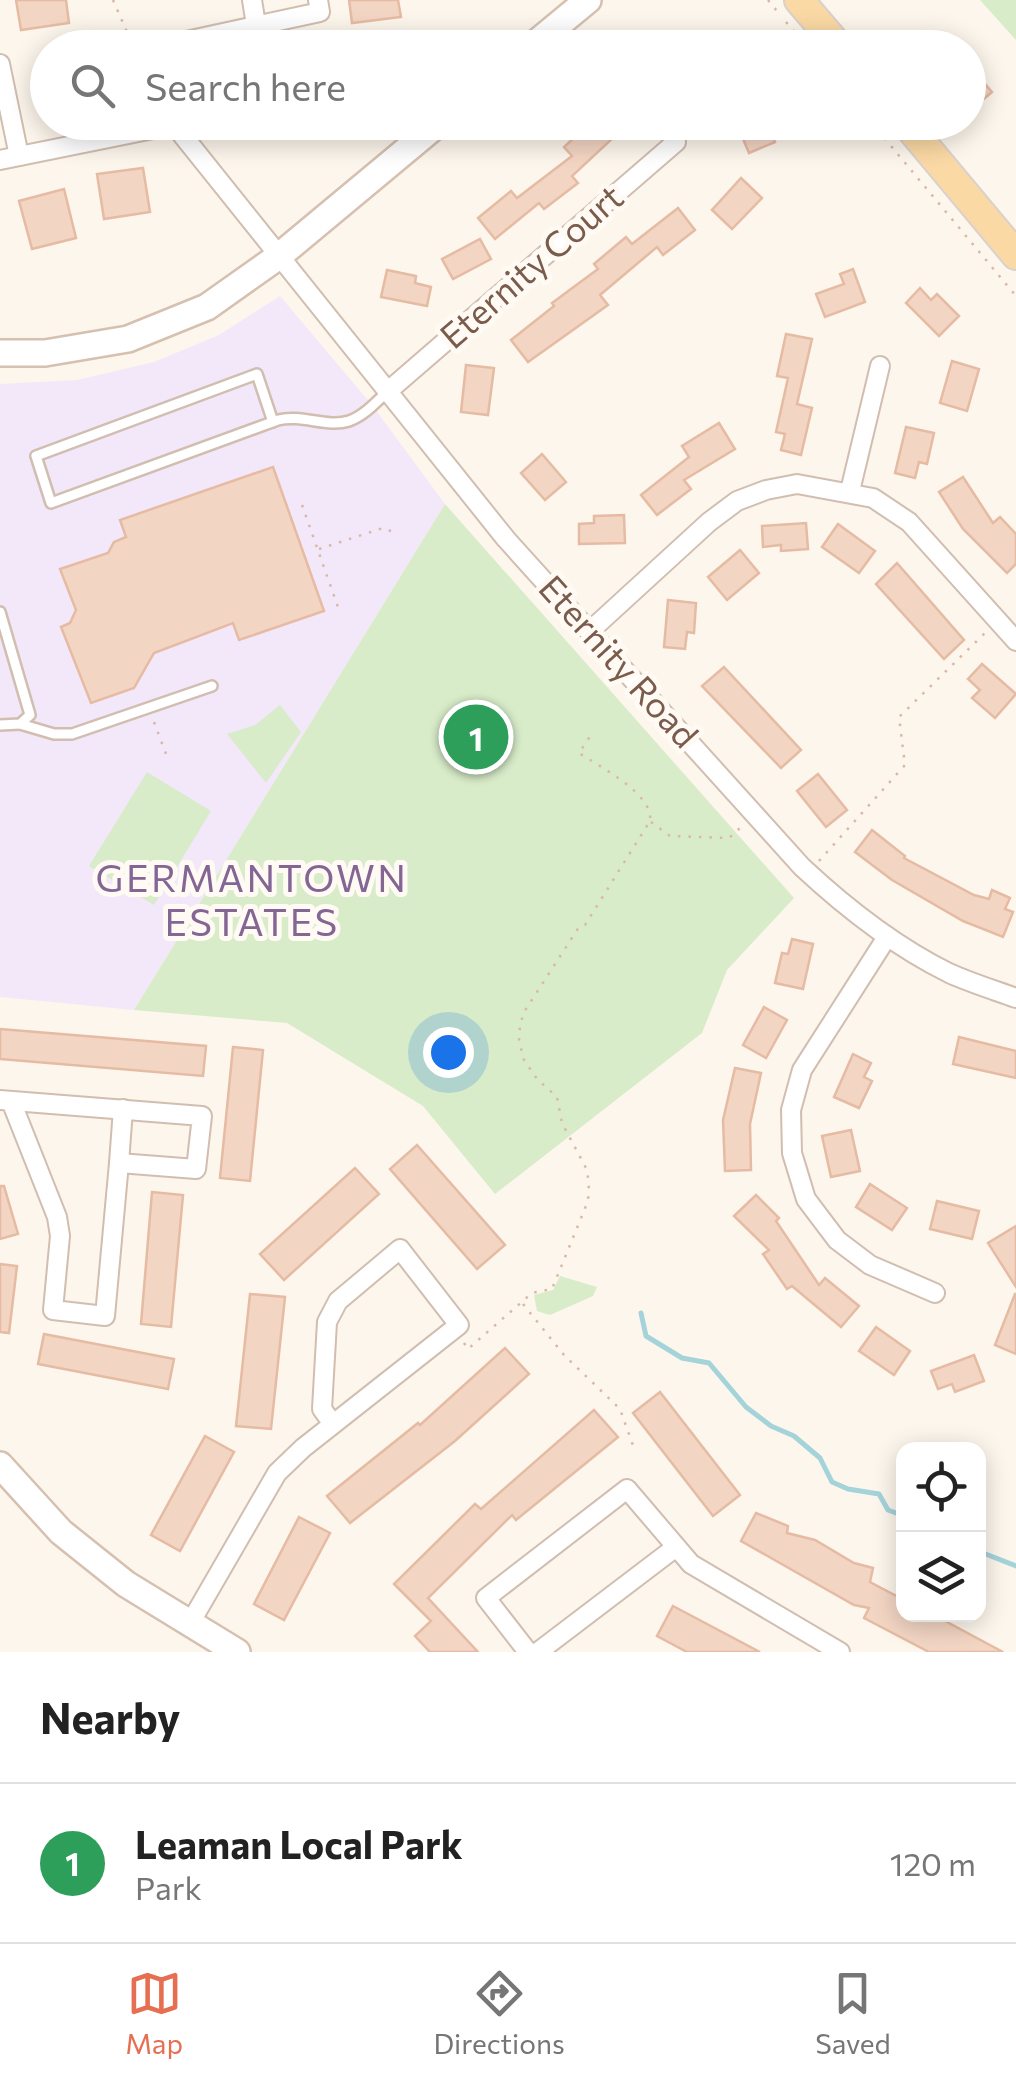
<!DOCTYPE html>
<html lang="en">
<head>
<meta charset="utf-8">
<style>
	body { margin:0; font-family:Commissioner,sans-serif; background:#f2f2f2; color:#222 }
	.controls { position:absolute; right:30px; bottom:30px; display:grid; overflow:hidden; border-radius:20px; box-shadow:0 5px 25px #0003 }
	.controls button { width:90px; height:90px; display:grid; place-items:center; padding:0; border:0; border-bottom:2px solid #e0e0e0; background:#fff; color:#222; font:50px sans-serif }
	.you { position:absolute; left:448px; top:1052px; width:35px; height:35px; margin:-25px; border:8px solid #fff; border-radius:50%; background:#1a73e8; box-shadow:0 0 0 15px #1a73e833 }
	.badge { display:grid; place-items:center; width:65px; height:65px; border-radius:50%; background:#e76f51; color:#fff; font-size:32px; font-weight:700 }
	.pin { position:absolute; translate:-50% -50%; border:5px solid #fff; box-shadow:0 2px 10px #0006 }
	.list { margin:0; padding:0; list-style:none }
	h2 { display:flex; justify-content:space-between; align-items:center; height:130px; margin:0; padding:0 40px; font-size:42px }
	h2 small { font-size:32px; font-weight:400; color:#767676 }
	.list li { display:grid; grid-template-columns:65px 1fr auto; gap:30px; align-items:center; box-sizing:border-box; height:160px; padding:0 40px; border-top:2px solid #e0e0e0 }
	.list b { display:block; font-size:38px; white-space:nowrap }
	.list p { margin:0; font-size:32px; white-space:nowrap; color:#767676 }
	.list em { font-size:32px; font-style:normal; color:#767676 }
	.icon { flex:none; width:55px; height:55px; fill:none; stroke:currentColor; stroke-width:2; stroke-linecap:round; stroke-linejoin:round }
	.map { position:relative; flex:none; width:1016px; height:1652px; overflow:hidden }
	.search { position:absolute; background:#fff; box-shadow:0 5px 25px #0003; left:30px; right:30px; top:30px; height:110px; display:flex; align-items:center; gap:25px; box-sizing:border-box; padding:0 35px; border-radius:55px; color:#767676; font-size:38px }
	.sheet { height:290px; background:#fff }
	nav { display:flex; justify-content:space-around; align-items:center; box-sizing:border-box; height:140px; border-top:2px solid #e0e0e0; background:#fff; font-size:28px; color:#767676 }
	nav a { display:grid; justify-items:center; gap:5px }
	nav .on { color:#e76f51 }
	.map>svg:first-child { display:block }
</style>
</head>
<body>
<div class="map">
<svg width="1016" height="1652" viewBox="0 0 1016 1652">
	<rect width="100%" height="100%" fill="#fdf6ec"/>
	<path fill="#f3e8fa" d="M 280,296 L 372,405 L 445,504 L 134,1010 L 0,997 L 0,384 L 77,380 L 154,362 L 219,335 Z"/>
	<g fill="#d8ecc9">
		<path d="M 980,0 L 1016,0 L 1016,40 Z"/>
		<path d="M 445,504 L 794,898 L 727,970 L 702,1033 L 495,1194 L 423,1106 L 287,1023 L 134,1010 Z"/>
		<path d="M 280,705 L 301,732 L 266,783 L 227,734 L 255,725 Z"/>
		<path d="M 147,772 L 211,811 L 154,905 L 89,866 Z"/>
		<path d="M 560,1276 L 597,1287 L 593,1296 L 550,1315 L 537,1311 L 534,1295 L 553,1290 Z"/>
	</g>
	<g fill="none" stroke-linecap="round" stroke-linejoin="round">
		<g stroke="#a5d3da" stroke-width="5">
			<path d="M 641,1313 L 646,1336 L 682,1358 L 709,1363 L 746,1407 L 771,1426 L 794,1436 L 820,1458 L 832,1482 L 848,1489 L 879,1494 L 888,1510 L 904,1516"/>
			<path d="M 978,1551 L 1016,1566"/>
		</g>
	</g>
	<g fill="#f3d5c3" stroke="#e6bba3" stroke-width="2.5">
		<path d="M 16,0 L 66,0 L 69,23 L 21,30 Z"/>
		<path d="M 349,0 L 398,0 L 401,17 L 352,23 Z"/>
		<path d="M 968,64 L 992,92 L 968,112 Z"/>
		<path d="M 591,122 L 600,122 L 614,137 L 572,176 L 578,183 L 544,209 L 539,203 L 495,239 L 478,218 L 511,191 L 517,198 L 572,156 L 564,147 Z"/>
		<path d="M 736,122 L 766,122 L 775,142 L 749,153 Z"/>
		<path d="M 143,168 L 150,212 L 104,219 L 97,174 Z"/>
		<path d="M 741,178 L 762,198 L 732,229 L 712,210 Z"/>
		<path d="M 64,189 L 76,238 L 32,249 L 19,201 Z"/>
		<path d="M 678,208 L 695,230 L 663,255 L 657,247 L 600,295 L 608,305 L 528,362 L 511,340 L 554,306 L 552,303 L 598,269 L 594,264 L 626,237 L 632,244 Z"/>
		<path d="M 480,239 L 491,259 L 453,279 L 442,259 Z"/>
		<path d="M 853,269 L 865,302 L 825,317 L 816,294 L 844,284 L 840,274 Z"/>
		<path d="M 387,270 L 416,276 L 415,283 L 431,287 L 427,306 L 381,297 Z"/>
		<path d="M 920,288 L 931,300 L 937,294 L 959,316 L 939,336 L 906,303 Z"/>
		<path d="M 786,334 L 812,339 L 797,404 L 812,408 L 801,455 L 781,450 L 785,434 L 776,432 L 788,378 L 777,376 Z"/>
		<path d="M 952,361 L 979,369 L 967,411 L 940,403 Z"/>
		<path d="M 466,365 L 494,368 L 488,415 L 461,412 Z"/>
		<path d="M 719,423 L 735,449 L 684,480 L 691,489 L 657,515 L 641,495 L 689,457 L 682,446 Z"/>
		<path d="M 906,427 L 934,433 L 927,464 L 919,462 L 915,478 L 895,473 Z"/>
		<path d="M 542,454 L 566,482 L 545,500 L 521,473 Z"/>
		<path d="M 273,467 L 324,611 L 239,640 L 233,623 L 154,653 L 134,688 L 91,703 L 61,627 L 70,623 L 76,610 L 60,569 L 108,553 L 114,542 L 126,537 L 120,520 Z"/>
		<path d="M 963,477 L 993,523 L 1000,517 L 1016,534 L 1016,564 L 1007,573 L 963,529 L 939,492 Z"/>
		<path d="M 624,515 L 625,543 L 579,544 L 579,524 L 594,523 L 594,516 Z"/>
		<path d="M 806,523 L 808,549 L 781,551 L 781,545 L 763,547 L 762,526 Z"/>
		<path d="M 838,524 L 875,551 L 859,573 L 822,547 Z"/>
		<path d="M 740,550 L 759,573 L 727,600 L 708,577 Z"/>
		<path d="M 897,563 L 964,640 L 944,659 L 876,584 Z"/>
		<path d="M 668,600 L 696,603 L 694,633 L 687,632 L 685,649 L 664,647 Z"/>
		<path d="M 982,664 L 1016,694 L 995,718 L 972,698 L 980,690 L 968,679 Z"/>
		<path d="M 724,667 L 801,750 L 781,768 L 702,686 Z"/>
		<path d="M 818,774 L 847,810 L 826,827 L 797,791 Z"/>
		<path d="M 872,830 L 905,856 L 904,858 L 974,895 L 989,899 L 992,890 L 1010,898 L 1005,909 L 1013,912 L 1003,937 L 963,921 L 892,880 L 855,852 Z"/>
		<path d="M 792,939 L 813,944 L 803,989 L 775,983 L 782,953 L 788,954 Z"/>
		<path d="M 764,1007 L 787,1020 L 766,1058 L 743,1045 Z"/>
		<path d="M 0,1029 L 206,1046 L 203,1076 L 0,1059 Z"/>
		<path d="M 959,1037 L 1016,1051 L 1016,1078 L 953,1064 Z"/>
		<path d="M 233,1047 L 263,1050 L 250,1181 L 220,1178 Z"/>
		<path d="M 853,1054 L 871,1063 L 864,1077 L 872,1081 L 859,1108 L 834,1097 Z"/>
		<path d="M 735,1068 L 761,1073 L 750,1124 L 751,1170 L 725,1171 L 723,1120 Z"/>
		<path d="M 851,1130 L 860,1171 L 831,1177 L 822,1136 Z"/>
		<path d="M 417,1145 L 505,1245 L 477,1269 L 390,1169 Z"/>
		<path d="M 355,1168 L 379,1194 L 284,1280 L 260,1254 Z"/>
		<path d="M 870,1184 L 907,1208 L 892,1230 L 856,1207 Z"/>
		<path d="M 0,1186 L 4,1186 L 18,1234 L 0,1239 Z"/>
		<path d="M 152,1192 L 183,1195 L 171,1327 L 141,1324 Z"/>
		<path d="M 756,1195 L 779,1218 L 776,1221 L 819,1285 L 825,1278 L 859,1306 L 841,1327 L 792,1286 L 787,1289 L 763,1254 L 769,1250 L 734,1216 Z"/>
		<path d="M 937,1201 L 979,1211 L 972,1239 L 930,1229 Z"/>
		<path d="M 1016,1226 L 1016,1287 L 988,1243 Z"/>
		<path d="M 0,1264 L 17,1266 L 9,1333 L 0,1332 Z"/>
		<path d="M 250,1294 L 285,1297 L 271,1429 L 236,1426 Z"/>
		<path d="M 1015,1294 L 1016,1294 L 1016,1354 L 995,1345 Z"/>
		<path d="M 876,1327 L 910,1351 L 894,1375 L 859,1351 Z"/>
		<path d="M 44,1334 L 174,1359 L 168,1389 L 38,1364 Z"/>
		<path d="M 505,1348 L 529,1374 L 455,1441 L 350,1523 L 327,1496 L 418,1423 L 420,1425 Z"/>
		<path d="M 974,1355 L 984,1381 L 955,1392 L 952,1384 L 938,1389 L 931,1371 Z"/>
		<path d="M 660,1392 L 740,1495 L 713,1516 L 633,1413 Z"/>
		<path d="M 594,1410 L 618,1437 L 516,1520 L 512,1515 L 428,1598 L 478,1652 L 430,1652 L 415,1636 L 431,1621 L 394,1584 L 475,1504 L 481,1509 Z"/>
		<path d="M 205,1436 L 234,1452 L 180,1551 L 151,1535 Z"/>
		<path d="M 756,1513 L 788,1526 L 787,1533 L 815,1540 L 854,1563 L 873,1568 L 870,1582 L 904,1600 L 904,1614 L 932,1614 L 1003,1652 L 929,1652 L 864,1618 L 869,1608 L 854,1605 L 741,1541 Z"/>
		<path d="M 299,1517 L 330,1533 L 284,1620 L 254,1604 Z"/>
		<path d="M 673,1606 L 760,1652 L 687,1652 L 657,1636 Z"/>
	</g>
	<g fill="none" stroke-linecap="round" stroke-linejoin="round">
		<g stroke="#d1beb0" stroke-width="14">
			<g id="lane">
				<path d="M 273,422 L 257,374 L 36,456 L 51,503 L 278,420 C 302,414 327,428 349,421 C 364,416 376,402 387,392"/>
				<path d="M 0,612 L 30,715 L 20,724 L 0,725"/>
				<path d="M 20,724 L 54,734 L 72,734 L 212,686"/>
			</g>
		</g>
		<g stroke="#d1beb0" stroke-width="22">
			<g id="street">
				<path d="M 252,0 L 256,25"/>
				<path d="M 173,48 L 177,43 L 320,12 L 318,0"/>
				<path d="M 0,64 L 19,156"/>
				<path d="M 172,122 L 506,539 L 802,867 C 846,908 894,946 949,973 C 971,983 994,990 1016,998"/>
				<path d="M 0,160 L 173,125"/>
				<path d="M 387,392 L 676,142"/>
				<path d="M 850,491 L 880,366"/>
				<path d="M 591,630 L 709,522 L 737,501 L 766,490 L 797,484 L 873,498 L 909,522 L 1016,641"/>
				<path d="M 887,937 L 802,1070 L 791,1110 L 792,1153 L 806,1199 L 837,1240 L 870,1265 L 935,1293"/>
				<path d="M 0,1100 L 202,1116 L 196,1169 L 119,1163 L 105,1316 L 53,1310 L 60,1236 L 57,1217 L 11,1101"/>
				<path d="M 119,1163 L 123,1109"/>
				<path d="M 189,1625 L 277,1473 L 303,1448 L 459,1325 L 400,1249 L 338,1301 L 327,1322 L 322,1409 L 333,1424"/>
				<path d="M 528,1652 L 486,1598 L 627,1489 L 691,1564 L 840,1652"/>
				<path d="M 538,1652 L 676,1547"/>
			</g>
		</g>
		<g stroke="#d6c0b0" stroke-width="30">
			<g id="secondary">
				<path d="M 530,48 L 588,0"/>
				<path d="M 0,353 L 45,353 L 128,339 L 207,307 L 279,256 L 440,122"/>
				<path d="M 0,1465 L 61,1532 L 126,1584 L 237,1652"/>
			</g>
		</g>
		<g stroke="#dad1cd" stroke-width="32">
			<g id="primary">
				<path d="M 799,0 L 840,48"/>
				<path d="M 905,122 L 1016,255"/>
			</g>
		</g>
		<g stroke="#d9b8a5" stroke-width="2.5" stroke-dasharray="2.5 8" stroke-linecap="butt">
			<path d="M 113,0 L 134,48"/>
			<path d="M 768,0 L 781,16"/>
			<path d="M 786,22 L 808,48"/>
			<path d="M 871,122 L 1016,296"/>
			<path d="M 302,505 L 339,610"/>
			<path d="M 319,549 L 383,528 L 393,532"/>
			<path d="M 154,722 L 166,754"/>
			<path d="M 651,822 L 670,836 L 729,838 L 740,828"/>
			<path d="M 819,861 L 905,765 L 899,717 L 985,633"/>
			<path d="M 523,1304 L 564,1355 L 620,1409 L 635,1451"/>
			<path d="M 464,1343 L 468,1349 L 532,1293 L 552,1289 L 588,1201 L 589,1182 L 586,1168 L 562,1123 L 557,1097 L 537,1079 L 524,1060 L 519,1041 L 520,1025 L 524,1012 L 579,927 L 585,925 L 650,821 C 654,794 600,767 579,753 L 593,732"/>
		</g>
		<use href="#lane" stroke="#fff" stroke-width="9"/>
		<use href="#street" stroke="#fff" stroke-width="18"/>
		<use href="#secondary" stroke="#fff" stroke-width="25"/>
		<use href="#primary" stroke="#fbd9a5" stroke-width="28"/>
	</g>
	<g text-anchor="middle" stroke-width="10" stroke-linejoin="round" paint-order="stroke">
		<g font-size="35" fill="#7a5c4d" stroke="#fffaf3">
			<text transform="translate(532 267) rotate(-41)" y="12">Eternity Court</text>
			<text transform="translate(618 662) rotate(48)" y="12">Eternity Road</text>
		</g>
		<g font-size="38" letter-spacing="2.5" fill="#846695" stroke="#fffaf3">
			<text x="252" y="892">GERMANTOWN<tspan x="252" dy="44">ESTATES</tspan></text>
		</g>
	</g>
</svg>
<div class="controls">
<button><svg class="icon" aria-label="locate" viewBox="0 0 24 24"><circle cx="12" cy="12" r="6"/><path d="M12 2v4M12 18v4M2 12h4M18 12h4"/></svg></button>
<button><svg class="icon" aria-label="layers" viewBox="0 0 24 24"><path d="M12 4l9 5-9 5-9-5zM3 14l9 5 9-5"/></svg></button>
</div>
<div class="you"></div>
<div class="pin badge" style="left:476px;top:737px;background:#2e9e5b">1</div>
<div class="search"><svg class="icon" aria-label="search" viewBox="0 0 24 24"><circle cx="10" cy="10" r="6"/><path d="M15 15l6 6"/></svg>Search here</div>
</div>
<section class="sheet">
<h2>Nearby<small></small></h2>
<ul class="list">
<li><span class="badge" style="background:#2e9e5b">1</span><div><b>Leaman Local Park</b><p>Park</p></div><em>120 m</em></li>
</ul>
</section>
<nav>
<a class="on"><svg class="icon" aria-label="map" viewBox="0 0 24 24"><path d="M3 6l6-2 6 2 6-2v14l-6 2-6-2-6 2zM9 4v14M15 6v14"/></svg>Map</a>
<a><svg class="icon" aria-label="directions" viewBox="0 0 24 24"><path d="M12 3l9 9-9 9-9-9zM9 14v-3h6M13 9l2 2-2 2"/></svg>Directions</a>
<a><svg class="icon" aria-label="saved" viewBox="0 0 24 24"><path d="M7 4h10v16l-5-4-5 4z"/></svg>Saved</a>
</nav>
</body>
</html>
